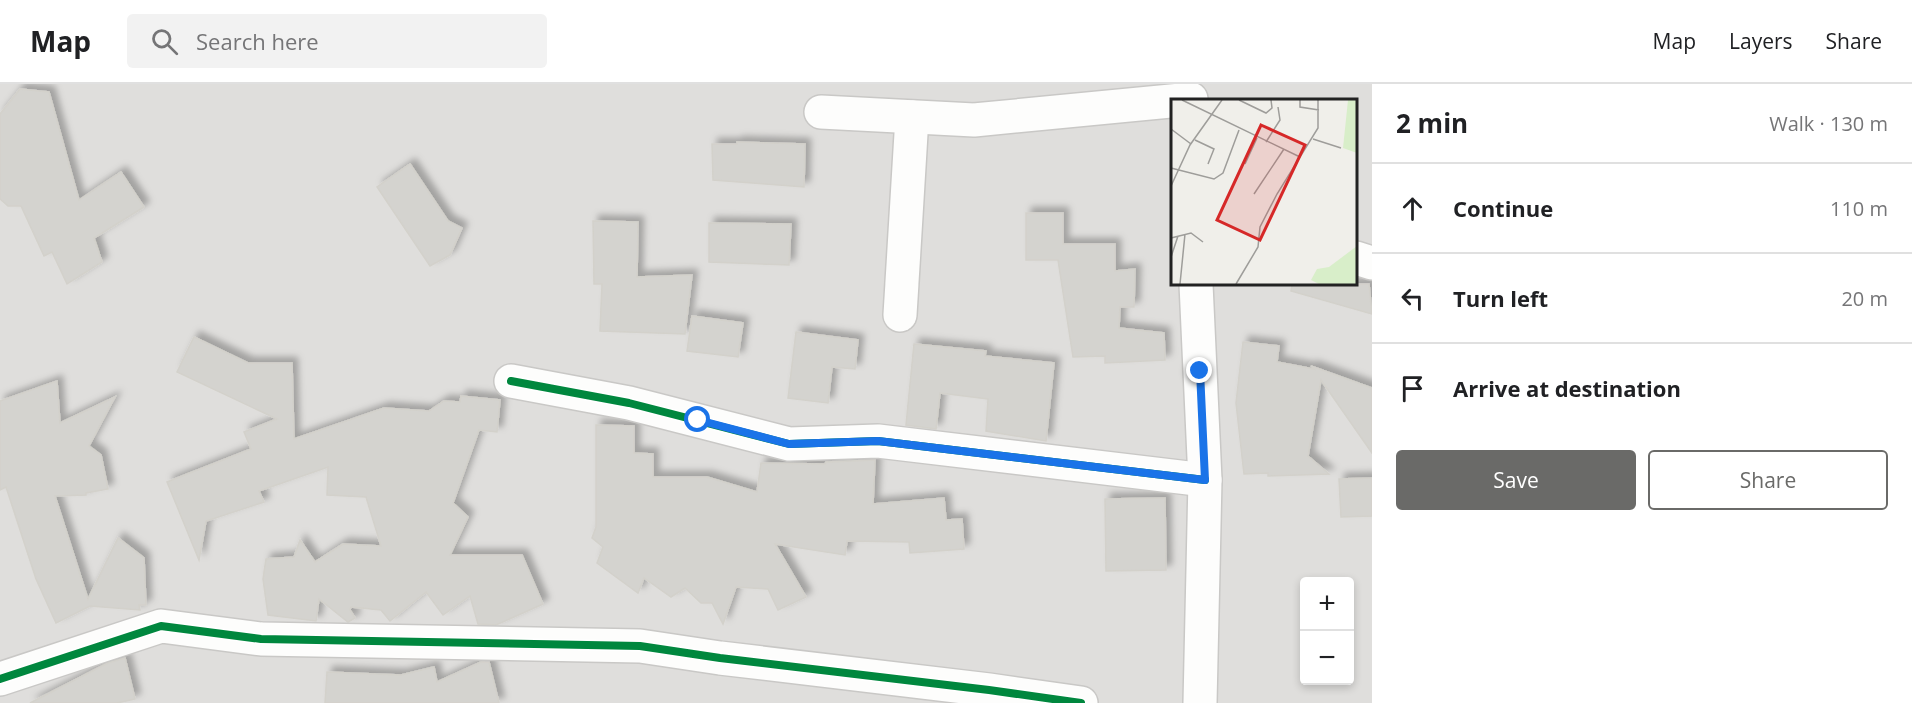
<!DOCTYPE html>
<html lang="en">
<head>
<meta charset="utf-8">
<style>
	body { margin:0; font-family:"Open Sans",sans-serif; background:#f2f2f2; color:#202124 }
	.controls { position:absolute; right:18px; bottom:18px; display:grid; overflow:hidden; border-radius:6px; box-shadow:0 3px 9px #0003 }
	.controls button { width:54px; height:54px; display:grid; place-items:center; padding:0; border:0; border-bottom:2px solid #e0e0e0; background:#fff; color:#202124; font:30px sans-serif }
	.stop { position:absolute; width:18px; height:18px; margin:-14px; border:4px solid #1a73e8; border-radius:50%; background:#fff }
	.stop.end { background:#1a73e8; border-color:#fff; box-shadow:0 2px 6px #0008 }
	.list { margin:0; padding:0; list-style:none }
	h2 { display:flex; justify-content:space-between; align-items:center; height:78px; margin:0; padding:0 24px; font-size:26px }
	h2 small { font-size:20px; font-weight:400; color:#757577 }
	.list li { display:grid; grid-template-columns:39px 1fr auto; gap:18px; align-items:center; box-sizing:border-box; height:90px; padding:0 24px; border-top:2px solid #e0e0e0 }
	.list b { display:block; font-size:22px; white-space:nowrap }
	.list em { font-size:20px; font-style:normal; color:#757577 }
	.actions { display:flex; gap:12px; padding:18px 24px }
	.actions a { flex:1; padding:14px 0; border:2px solid #6a6a68; border-radius:6px; text-align:center; font-size:21px; color:#6a6a68 }
	.actions .main { background:#6a6a68; color:#fff }
	.icon { flex:none; width:33px; height:33px; fill:none; stroke:currentColor; stroke-width:2; stroke-linecap:round; stroke-linejoin:round }
	.map { position:relative; flex:none; width:1372px; height:619px; overflow:hidden }
	header { display:flex; align-items:center; gap:36px; box-sizing:border-box; height:84px; padding:0 30px; background:#fff; border-bottom:2px solid #e0e0e0 }
	header strong { font-size:28px }
	nav { display:flex; gap:33px; margin-inline-start:auto; font-size:21px }
	.search { width:420px; height:54px; background:#f2f2f2; display:flex; align-items:center; gap:15px; box-sizing:border-box; padding:0 21px; border-radius:6px; color:#757577; font-size:22px }
	main { display:flex }
	aside { flex:1; background:#fff }
	.map>svg:first-child { display:block }
</style>
</head>
<body>
<header>
<strong>Map</strong>
<div class="search"><svg class="icon" aria-label="search" viewBox="0 0 24 24"><circle cx="10" cy="10" r="6"/><path d="M15 15l6 6"/></svg>Search here</div>
<nav><a>Map</a><a>Layers</a><a>Share</a></nav>
</header>
<main>
<div class="map">
<svg width="1372" height="619" viewBox="0 0 1372 619">
	<defs>
		<filter id="shadow"><feDropShadow dx="5.5" dy="-5.5" stdDeviation="3" flood-color="#0004"/></filter>
	</defs>
	<rect width="100%" height="100%" fill="#f0efea"/>
	<path fill="#dfdedc" fill-rule="evenodd" d="M 0,0 L 1372,0 L 1372,619 L 0,619 ZM 1172,16 L 1356,16 L 1356,200 L 1172,200 ZM 1304,498 L 1350,498 L 1350,596 L 1304,596 Z"/>
	<g fill="#d4d3cf" stroke="#d3d1cb" stroke-width="1.5" filter="url(#shadow)">
		<path d="M 20,5 L 49,8 L 79,116 L 121,88 L 144,123 L 94,154 L 102,178 L 67,200 L 52,168 L 44,172 L 21,122 L 8,122 L 0,115 L 0,30 Z"/>
		<path d="M 737,58 L 805,60 L 804,103 L 713,96 L 712,60 L 737,60 Z"/>
		<path d="M 410,80 L 448,137 L 462,144 L 450,171 L 430,182 L 377,103 Z"/>
		<path d="M 1026,129 L 1063,129 L 1063,160 L 1115,160 L 1115,187 L 1135,185 L 1134,223 L 1120,223 L 1119,244 L 1164,249 L 1165,276 L 1105,279 L 1105,272 L 1073,273 L 1058,176 L 1026,176 Z"/>
		<path d="M 593,137 L 638,138 L 637,193 L 692,191 L 685,250 L 600,247 L 602,200 L 594,200 Z"/>
		<path d="M 709,139 L 791,140 L 789,181 L 709,178 Z"/>
		<path d="M 1292,200 L 1369,200 L 1372,230 L 1291,207 Z"/>
		<path d="M 692,232 L 743,239 L 738,273 L 687,267 Z"/>
		<path d="M 796,248 L 858,256 L 855,285 L 832,283 L 828,319 L 788,314 Z"/>
		<path d="M 194,253 L 248,279 L 292,279 L 294,355 L 384,324 L 429,327 L 444,317 L 460,318 L 461,312 L 500,316 L 497,348 L 479,346 L 453,419 L 468,433 L 450,471 L 522,471 L 543,520 L 496,541 L 478,540 L 470,512 L 443,531 L 426,508 L 390,537 L 381,526 L 351,523 L 350,526 L 355,534 L 348,538 L 319,515 L 316,537 L 268,531 L 263,495 L 266,475 L 294,473 L 300,456 L 315,478 L 343,460 L 381,462 L 366,413 L 327,411 L 328,383 L 259,407 L 264,418 L 206,437 L 199,476 L 167,398 L 251,365 L 244,348 L 277,335 L 177,288 Z"/>
		<path d="M 1243,258 L 1279,262 L 1277,278 L 1314,285 L 1311,282 L 1372,304 L 1372,369 L 1321,296 L 1308,372 L 1329,390 L 1268,392 L 1268,389 L 1244,390 L 1236,319 Z"/>
		<path d="M 914,260 L 986,267 L 985,272 L 1054,279 L 1046,357 L 986,347 L 988,315 L 940,309 L 936,345 L 906,341 Z"/>
		<path d="M 57,297 L 60,339 L 115,313 L 89,362 L 101,371 L 108,405 L 86,409 L 86,411 L 55,412 L 88,515 L 118,454 L 144,474 L 146,521 L 139,521 L 140,526 L 90,522 L 56,539 L 36,495 L 6,403 L 0,406 L 0,317 Z"/>
		<path d="M 596,341 L 634,342 L 634,369 L 653,370 L 653,393 L 707,393 L 757,408 L 761,379 L 825,380 L 826,378 L 875,376 L 873,420 L 944,414 L 946,436 L 962,435 L 964,465 L 910,469 L 909,458 L 847,457 L 845,471 L 775,460 L 806,513 L 778,526 L 768,505 L 736,503 L 723,540 L 712,519 L 701,519 L 685,504 L 671,513 L 644,494 L 638,509 L 597,479 L 603,463 L 592,454 L 596,443 Z"/>
		<path d="M 1372,394 L 1372,432 L 1341,433 L 1339,395 Z"/>
		<path d="M 1165,414 L 1166,486 L 1106,487 L 1105,415 Z"/>
		<path d="M 125,574 L 135,615 L 117,619 L 30,619 L 108,579 Z"/>
		<path d="M 481,578 L 489,578 L 499,619 L 325,619 L 327,588 L 401,591 L 434,583 L 437,598 Z"/>
	</g>
	<g fill="none" stroke-linecap="round" stroke-linejoin="round">
		<g stroke="#c9c8c6" stroke-width="36">
			<g id="minor">
				<path d="M 821,28 L 974,36 L 1191,15"/>
				<path d="M 1356,174 L 1372,179"/>
				<path d="M 1196,200 L 1205,396 L 1200,619"/>
				<path d="M 900,231 L 912,33"/>
				<path d="M 511,297 L 629,319 L 789,360 L 878,357 L 1205,396"/>
				<path d="M 0,595 L 161,542 L 261,555 L 640,562 L 720,574 L 989,606 L 1081,619"/>
			</g>
		</g>
		<use href="#minor" stroke="#fdfdfc" stroke-width="33"/>
		<g stroke="#fff" stroke-width="11">
			<g id="cycleway">
				<path d="M 511,297 L 629,319 L 789,360 L 878,357 L 1205,396"/>
				<path d="M 0,595 L 161,542 L 261,555 L 640,562 L 720,574 L 989,606 L 1081,619"/>
			</g>
		</g>
		<use href="#cycleway" stroke="#00873e" stroke-width="8"/>
	</g>
	<g fill="none" stroke-linecap="round" stroke-linejoin="round">
		<path stroke="#1a73e8" stroke-width="8" d="M 698,336 L 789,360 L 878,357 L 1205,396 L 1200,287"/>
	</g>
	<g transform="translate(1171 15)">
		<rect width="186" height="186" fill="#f0efea"/>
		<path d="M 177,1 L 186,1 L 186,54 L 172,49 ZM 186,147 L 185,185 L 148,185 L 140,181 L 146,170 L 158,168 Z" fill="#d8eec9"/>
		<path fill="none" stroke="#9e9d9a" stroke-width="1.5" d="M 11,1 L 129,58M 68,1 L 95,14 L 101,9 L 100,1M 129,1 L 129,8 L 148,11M 0,30 L 20,45M 142,40 L 170,49M 24,41 L 43,50 L 37,65M 95,43 L 109,21 L 107,8M 74,65 L 86,39M 0,69 L 43,80 L 52,74 L 68,31M 0,87 L 19,46 L 51,1M 83,95 L 113,50M 0,139 L 20,134 L 32,143M 0,158 L 7,137M 9,185 L 14,135M 65,185 L 87,148 L 89,128 L 106,95 L 147,29 L 147,1"/>
		<path fill="#d62828" fill-opacity="0.15" stroke="#d62828" stroke-width="3" d="M 90,26 L 134,46 L 89,141 L 46,121 Z"/>
		<rect width="186" height="186" fill="none" stroke="#222" stroke-width="3"/>
	</g>
</svg>
<div class="controls">
<button>+</button>
<button>−</button>
</div>
<div class="stop" style="left:698px;top:336px"></div>
<div class="stop end" style="left:1200px;top:287px"></div>
</div>
<aside>
<h2>2 min<small>Walk · 130 m</small></h2>
<ul class="list">
<li><svg class="icon" aria-label="ahead" viewBox="0 0 24 24"><path d="M12 20V5M6 11l6-6 6 6"/></svg><div><b>Continue</b></div><em>110 m</em></li>
<li><svg class="icon" aria-label="left" viewBox="0 0 24 24"><path d="M17 20v-9H6M10 6l-5 5 5 5"/></svg><div><b>Turn left</b></div><em>20 m</em></li>
<li><svg class="icon" aria-label="arrive" viewBox="0 0 24 24"><path d="M6 21V4h12l-3 4 3 4H6"/></svg><div><b>Arrive at destination</b></div></li>
</ul>
<div class="actions"><a class="main">Save</a><a>Share</a></div>
</aside>
</main>
</body>
</html>
